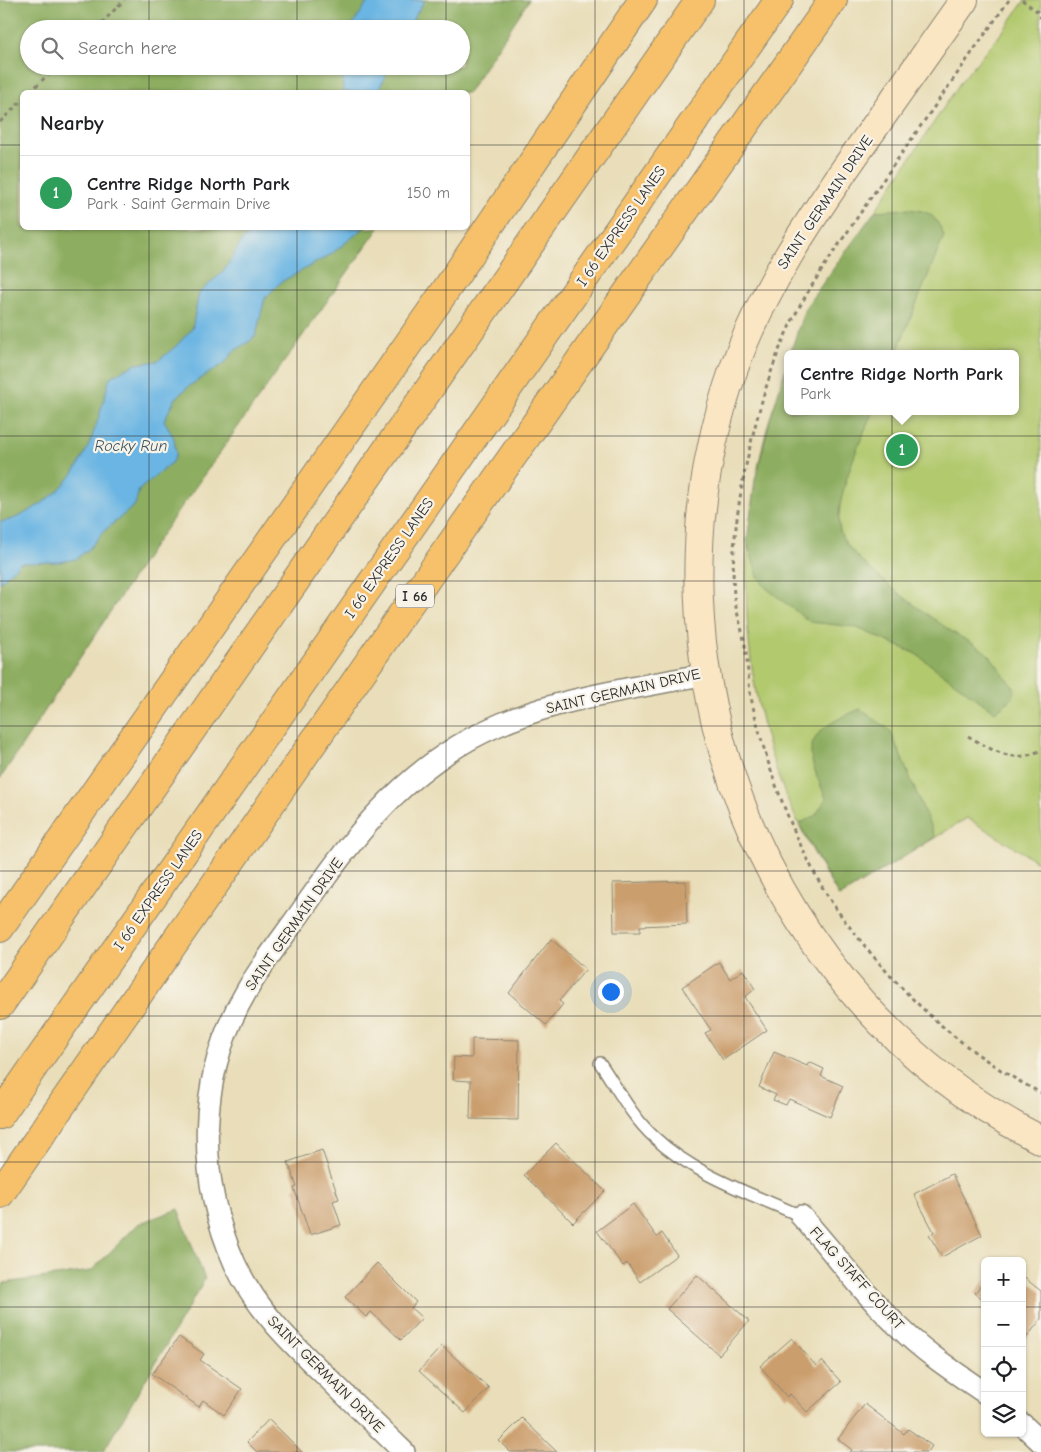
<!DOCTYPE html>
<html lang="en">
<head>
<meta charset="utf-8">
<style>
	body { margin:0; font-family:"Comic Neue",sans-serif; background:#f2f2f2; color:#202124 }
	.controls { position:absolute; right:15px; bottom:15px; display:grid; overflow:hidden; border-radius:8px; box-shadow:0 1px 4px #0004 }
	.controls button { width:45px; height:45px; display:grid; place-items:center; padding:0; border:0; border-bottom:1px solid #e0e0e0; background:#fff; color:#202124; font:25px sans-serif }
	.you { position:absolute; left:610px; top:991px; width:18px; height:18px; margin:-12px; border:4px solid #fff; border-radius:50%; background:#1a73e8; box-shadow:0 0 0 8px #1a73e833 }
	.badge { display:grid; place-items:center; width:32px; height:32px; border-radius:50%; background:#d1495b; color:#fff; font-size:16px; font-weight:700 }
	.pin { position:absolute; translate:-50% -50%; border:2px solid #fff; box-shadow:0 1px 5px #0006 }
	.popup { position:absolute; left:784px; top:350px; width:235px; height:65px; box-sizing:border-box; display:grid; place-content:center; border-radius:8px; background:#fff; filter:drop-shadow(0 1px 4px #0005); font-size:16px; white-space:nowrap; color:#757577 }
	.popup b { font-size:19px; color:#202124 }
	.popup::after { content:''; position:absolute; left:50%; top:100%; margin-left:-10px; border:10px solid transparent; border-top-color:#fff }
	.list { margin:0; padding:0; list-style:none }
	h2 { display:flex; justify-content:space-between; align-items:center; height:65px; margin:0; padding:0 20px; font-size:21px }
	h2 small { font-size:16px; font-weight:400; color:#757577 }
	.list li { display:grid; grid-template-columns:32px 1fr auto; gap:15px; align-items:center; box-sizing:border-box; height:75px; padding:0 20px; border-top:1px solid #e0e0e0 }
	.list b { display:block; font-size:19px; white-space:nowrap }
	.list p { margin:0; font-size:16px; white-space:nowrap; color:#757577 }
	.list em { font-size:16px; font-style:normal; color:#757577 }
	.icon { flex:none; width:28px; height:28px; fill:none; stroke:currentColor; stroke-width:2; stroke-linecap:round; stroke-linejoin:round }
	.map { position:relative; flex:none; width:1041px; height:1452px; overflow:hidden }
	.search { position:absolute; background:#fff; box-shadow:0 1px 4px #0004; left:20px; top:20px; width:450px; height:55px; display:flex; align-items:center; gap:12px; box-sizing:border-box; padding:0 18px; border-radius:28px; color:#757577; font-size:19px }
	.panel { position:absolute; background:#fff; box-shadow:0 1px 4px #0004; left:20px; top:90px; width:450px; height:140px; border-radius:8px }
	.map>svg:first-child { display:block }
</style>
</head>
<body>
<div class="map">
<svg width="1041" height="1452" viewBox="0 0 1041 1452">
	<rect width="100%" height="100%" fill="#f7f3e8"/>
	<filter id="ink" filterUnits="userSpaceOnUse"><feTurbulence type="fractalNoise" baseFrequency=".02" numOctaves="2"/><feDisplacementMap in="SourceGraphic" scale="10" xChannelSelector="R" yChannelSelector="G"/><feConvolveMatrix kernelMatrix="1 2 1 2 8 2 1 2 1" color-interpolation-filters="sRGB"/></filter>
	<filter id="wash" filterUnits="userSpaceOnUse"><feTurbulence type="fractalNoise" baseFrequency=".0096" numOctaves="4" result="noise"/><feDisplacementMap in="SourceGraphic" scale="20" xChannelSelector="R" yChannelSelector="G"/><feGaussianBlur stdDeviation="1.12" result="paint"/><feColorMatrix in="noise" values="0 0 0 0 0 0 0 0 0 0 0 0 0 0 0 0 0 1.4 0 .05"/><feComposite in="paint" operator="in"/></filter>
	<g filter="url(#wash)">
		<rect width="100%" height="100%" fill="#e9deb9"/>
		<path fill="#b2c96e" stroke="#6e7a4c" d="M 1025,0 L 1041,0 L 1041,864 L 967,818 L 839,897 C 818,861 797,825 782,786 C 738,669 736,541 769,421 C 774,404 782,388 788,372 L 788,411 L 1016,411 L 1016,354 L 795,354 L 886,211 L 875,211 L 962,80 L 1003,31 Z"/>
		<g fill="#8dad61" stroke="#5c6c46" fill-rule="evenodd">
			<path d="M 0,0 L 529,0 L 468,93 L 22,92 L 22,228 L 379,228 L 155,544 L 0,779 ZM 29,29 L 461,29 L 461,66 L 29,66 Z"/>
			<path d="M 907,209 C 930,211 935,214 944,236 L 896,354 L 790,354 L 805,308 L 875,211 Z"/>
			<path d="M 788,361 L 788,411 L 873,411 C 861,440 833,500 840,531 C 846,558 927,615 951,631 C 963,639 980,646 990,656 C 999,666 1005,679 1015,689 L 1013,698 L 995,712 L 916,654 L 855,627 L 810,622 L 766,588 L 758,577 L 747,542 L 755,480 L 770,420 Z"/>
			<path d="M 860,709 L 890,730 L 935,837 L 839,897 L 799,824 L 816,815 L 826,799 C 822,787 811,765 811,754 C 810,729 842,717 860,709 Z"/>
			<path d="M 178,1209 L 205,1279 L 103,1452 L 0,1452 L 0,1289 L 4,1283 L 91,1271 L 138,1224 Z"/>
		</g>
		<g fill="#6ab5e3" stroke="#4a7087">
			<path d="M 369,0 L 425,0 L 407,29 L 350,29 Z"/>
			<path d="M 342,66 L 390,66 L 378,92 L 343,92 Z"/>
			<path d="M 254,228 L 364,228 L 330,255 L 281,282 L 265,298 L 256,335 L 250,341 L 234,351 L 225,363 L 189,386 L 176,398 L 164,420 L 174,438 L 176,455 L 172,462 L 139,490 L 135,505 L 103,532 L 89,549 L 76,559 L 60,562 L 20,563 L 0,582 L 0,522 C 15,520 26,513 39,505 C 86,476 96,428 110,377 L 136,364 L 158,361 L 176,346 L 192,329 L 199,293 L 224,271 L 241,242 Z"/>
		</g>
		<g id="blocks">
			<g fill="#cb9e6d">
				<path d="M 686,881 L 687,924 L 640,926 L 640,932 L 614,932 L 613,883 Z"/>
				<path d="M 551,939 L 586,969 L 559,1001 L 563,1004 L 546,1025 L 509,993 Z"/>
				<path d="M 719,962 L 730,979 L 743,970 L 755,989 L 745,997 L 767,1030 L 723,1060 L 705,1033 L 711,1030 L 682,987 Z"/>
				<path d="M 472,1039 L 519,1040 L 518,1120 L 470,1119 L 471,1081 L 453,1080 L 454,1057 L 472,1058 Z"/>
				<path d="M 774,1052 L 807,1066 L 809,1062 L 824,1069 L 821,1076 L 843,1086 L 830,1117 L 789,1099 L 786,1105 L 773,1100 L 776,1095 L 759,1087 Z"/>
				<path d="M 556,1143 L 605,1191 L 573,1223 L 524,1175 Z"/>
				<path d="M 322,1150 L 339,1199 L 333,1201 L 341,1225 L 310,1235 L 294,1188 L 297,1187 L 288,1162 Z"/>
				<path d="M 952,1174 L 982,1235 L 942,1257 L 929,1235 L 934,1232 L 914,1194 Z"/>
				<path d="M 633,1204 L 657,1237 L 662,1233 L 677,1255 L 640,1282 L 627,1263 L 623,1266 L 597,1231 Z"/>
				<path d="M 377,1263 L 416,1302 L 411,1308 L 422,1318 L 401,1340 L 371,1312 L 366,1317 L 345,1297 Z"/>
				<path d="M 697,1275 L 749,1321 L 719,1355 L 667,1309 Z"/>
				<path d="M 1022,1276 L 1041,1291 L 1041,1319 L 1024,1341 Z"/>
				<path d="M 985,1280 L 985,1301 L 975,1293 Z"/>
				<path d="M 179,1337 L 204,1354 L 200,1360 L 242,1389 L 224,1415 L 203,1400 L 199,1407 L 152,1374 Z"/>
				<path d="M 792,1338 L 816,1366 L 822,1361 L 841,1382 L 807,1412 L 790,1394 L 787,1397 L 760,1366 Z"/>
				<path d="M 442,1346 L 489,1388 L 465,1413 L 419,1371 Z"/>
				<path d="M 865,1404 L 904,1434 L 908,1429 L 932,1446 L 928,1452 L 850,1452 L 852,1450 L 838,1439 Z"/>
				<path d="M 522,1418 L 557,1452 L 510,1452 L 499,1441 Z"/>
				<path d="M 269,1419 L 302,1452 L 257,1452 L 247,1442 Z"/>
			</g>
		</g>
	</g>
	<g filter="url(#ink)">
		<use href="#blocks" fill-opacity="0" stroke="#8a8472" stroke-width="1"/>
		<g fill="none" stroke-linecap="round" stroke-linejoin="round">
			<g stroke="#8a8472" stroke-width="14">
				<path id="lane" d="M 600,1063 C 617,1088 632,1117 654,1137 C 694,1175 752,1194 801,1216"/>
			</g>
			<g stroke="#8a8472" stroke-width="24">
				<g id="street">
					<path d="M 801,1216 C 835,1253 863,1294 900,1328 C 925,1353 956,1373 985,1393"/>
					<path d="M 1022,1424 L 1041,1442"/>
					<path d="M 404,1452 C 378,1427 352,1402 327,1377 C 291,1343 256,1309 235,1264 C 196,1177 197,1075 246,992 C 264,960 289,930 310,899 C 352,839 394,785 458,746 C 533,700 622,691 706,674"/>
				</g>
			</g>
			<g stroke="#8a8472" stroke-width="30">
				<path id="secondary" d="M 964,0 C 929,50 894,99 859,149 C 810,219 762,289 733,371 C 630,664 764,1000 1041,1140"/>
			</g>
			<g stroke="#8a8472" stroke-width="30">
				<g id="highway">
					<path d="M 0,928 L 441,297 L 643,0"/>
					<path d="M 0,1005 L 700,0"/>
					<path d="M 0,1115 L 779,0"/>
					<path d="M 0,1194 L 439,561 L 833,0"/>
				</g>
			</g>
			<g stroke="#8a8472" stroke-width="3" stroke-dasharray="4 4" stroke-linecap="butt">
				<path d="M 1009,0 C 961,68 913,137 865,206 C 836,250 802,294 782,343 C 755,408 728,525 734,595 C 736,612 742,628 745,645 C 748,664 748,684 752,702 C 766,765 789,827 820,883 C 833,907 851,929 869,951 C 917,1009 973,1058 1041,1093"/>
				<path d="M 1022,0 L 1038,12 L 1041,18"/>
				<path d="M 96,29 L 124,0"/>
				<path d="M 30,92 L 57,66"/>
				<path d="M 0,122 L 22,100"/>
				<path d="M 968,736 C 992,750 1014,765 1041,750"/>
			</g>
			<use href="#lane" stroke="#fff" stroke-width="11"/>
			<use href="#street" stroke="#fff" stroke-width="21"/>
			<use href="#secondary" stroke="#fbe6c4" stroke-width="28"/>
			<use href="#highway" stroke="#f6c16b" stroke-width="28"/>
		</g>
	</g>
	<path fill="none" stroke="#2b2b2b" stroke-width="1" stroke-opacity="0.55" d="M 149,0 L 149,29M 297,0 L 297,29M 446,0 L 446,29M 595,0 L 595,1452M 744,0 L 744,1452M 892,0 L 892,1452M 149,66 L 149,92M 297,66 L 297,92M 446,66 L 446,92M 0,145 L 22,145M 468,145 L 1041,145M 149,228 L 149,1452M 297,228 L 297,1452M 446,228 L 446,1452M 0,290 L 1041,290M 0,436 L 1041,436M 0,581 L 1041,581M 0,726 L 1041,726M 0,871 L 1041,871M 0,1016 L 1041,1016M 0,1162 L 1041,1162M 0,1307 L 985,1307M 1022,1307 L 1041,1307"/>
	<g text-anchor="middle" stroke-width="4.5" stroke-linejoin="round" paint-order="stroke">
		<rect fill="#f7f3e8" stroke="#686764" stroke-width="1" x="396" y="584.5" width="38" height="23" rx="4"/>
		<g font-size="14" font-weight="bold" fill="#2b2b2b">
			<text x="415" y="601">I 66</text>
		</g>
		<g font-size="15" fill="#2b2b2b" stroke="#f7f3e8">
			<text transform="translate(825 202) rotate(-56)" y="5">SAINT GERMAIN DRIVE</text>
			<text transform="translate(621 226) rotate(-55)" y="5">I 66 EXPRESS LANES</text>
			<text transform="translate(389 558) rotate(-55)" y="5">I 66 EXPRESS LANES</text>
			<text transform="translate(623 691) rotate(-13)" y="5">SAINT GERMAIN DRIVE</text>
			<text transform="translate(158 890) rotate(-55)" y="5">I 66 EXPRESS LANES</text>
			<text transform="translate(294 924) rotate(-55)" y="5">SAINT GERMAIN DRIVE</text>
			<text transform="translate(857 1278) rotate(48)" y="5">FLAG STAFF COURT</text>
			<text transform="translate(326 1374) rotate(45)" y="5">SAINT GERMAIN DRIVE</text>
		</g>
		<g font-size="16" font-style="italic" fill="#3e5462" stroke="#f7f3e8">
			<text x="131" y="451">Rocky Run</text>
		</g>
	</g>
</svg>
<div class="controls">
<button>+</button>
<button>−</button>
<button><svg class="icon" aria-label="locate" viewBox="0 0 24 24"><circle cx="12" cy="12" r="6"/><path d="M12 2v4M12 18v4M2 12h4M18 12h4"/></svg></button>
<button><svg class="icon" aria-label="layers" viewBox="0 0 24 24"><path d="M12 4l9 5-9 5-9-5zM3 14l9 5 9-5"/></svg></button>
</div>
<div class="you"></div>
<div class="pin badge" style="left:902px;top:450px;background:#2e9e5b">1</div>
<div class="popup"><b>Centre Ridge North Park</b>Park</div>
<div class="search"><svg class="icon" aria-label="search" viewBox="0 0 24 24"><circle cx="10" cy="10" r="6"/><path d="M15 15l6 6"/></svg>Search here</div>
<section class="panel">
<h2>Nearby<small></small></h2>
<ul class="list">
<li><span class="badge" style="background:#2e9e5b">1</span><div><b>Centre Ridge North Park</b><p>Park · Saint Germain Drive</p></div><em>150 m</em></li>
</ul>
</section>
</div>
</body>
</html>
